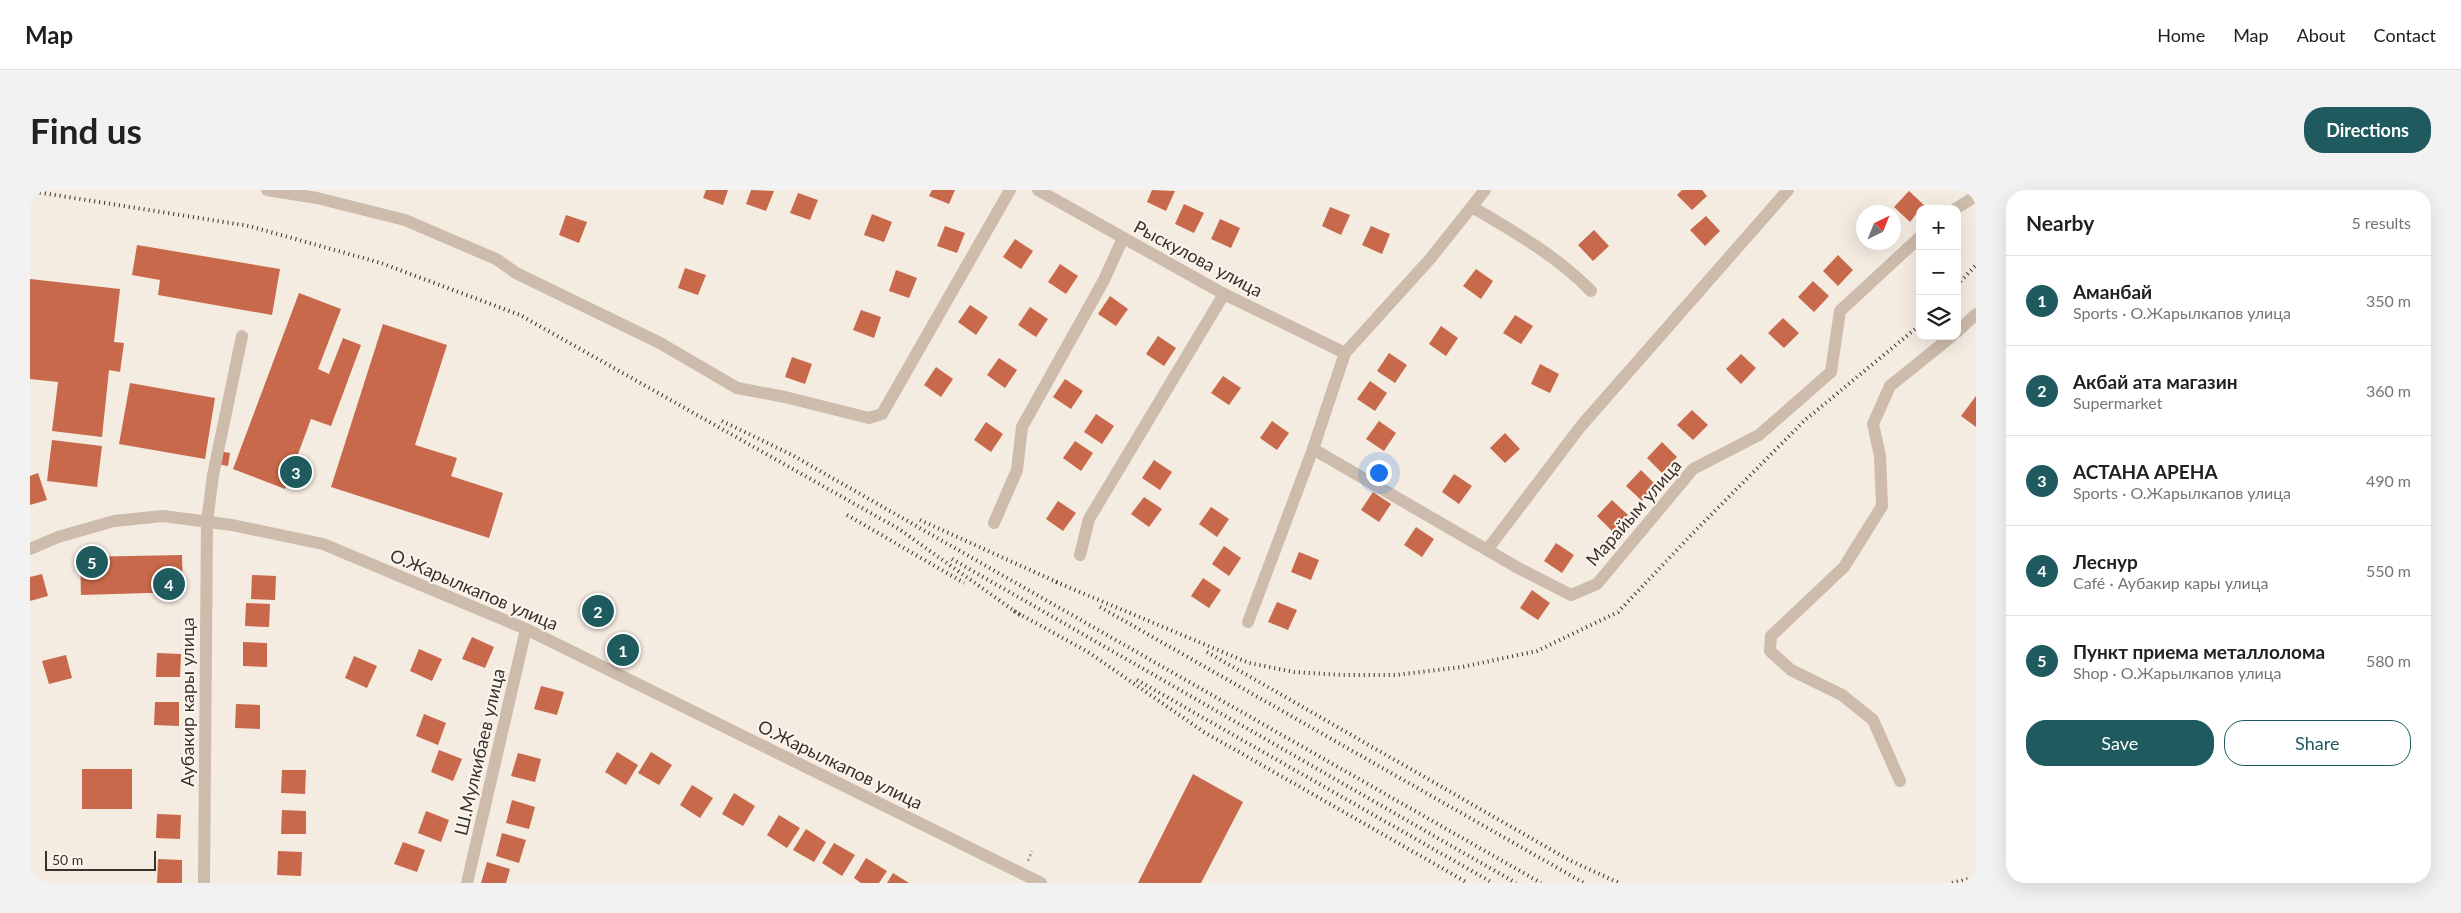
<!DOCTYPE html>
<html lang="en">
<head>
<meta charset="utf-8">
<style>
	body { margin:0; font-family:Lato,sans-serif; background:#f2f2f2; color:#202124 }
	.controls { position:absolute; right:15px; top:15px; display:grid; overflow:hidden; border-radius:10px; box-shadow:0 5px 20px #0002 }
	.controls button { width:45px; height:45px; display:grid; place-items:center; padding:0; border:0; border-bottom:1px solid #e0e0e0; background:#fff; color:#202124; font:25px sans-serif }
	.compass { position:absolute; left:1826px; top:15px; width:45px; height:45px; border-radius:50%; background:#fff; box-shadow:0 5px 20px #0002; rotate:43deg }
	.scale { position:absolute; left:15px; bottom:12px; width:111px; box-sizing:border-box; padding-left:5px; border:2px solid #3b302b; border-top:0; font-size:14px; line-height:18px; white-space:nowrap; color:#3b302b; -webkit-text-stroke:4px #fbf5ee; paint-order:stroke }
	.you { position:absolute; left:1348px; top:282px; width:18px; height:18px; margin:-12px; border:4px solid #fff; border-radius:50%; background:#1a73e8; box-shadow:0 0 0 8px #1a73e833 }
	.badge { display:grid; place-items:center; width:32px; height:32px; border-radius:50%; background:#1f5a5e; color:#fff; font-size:16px; font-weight:700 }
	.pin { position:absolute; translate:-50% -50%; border:2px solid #fff; box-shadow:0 1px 5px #0006 }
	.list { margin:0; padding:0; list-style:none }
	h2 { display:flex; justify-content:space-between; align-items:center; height:65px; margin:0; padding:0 20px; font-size:21px }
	h2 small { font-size:16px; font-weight:400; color:#757577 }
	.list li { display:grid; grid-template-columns:32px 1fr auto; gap:15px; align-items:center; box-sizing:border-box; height:90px; padding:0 20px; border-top:1px solid #e0e0e0 }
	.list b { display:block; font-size:19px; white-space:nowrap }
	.list p { margin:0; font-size:16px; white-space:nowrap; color:#757577 }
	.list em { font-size:16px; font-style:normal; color:#757577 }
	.actions { display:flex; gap:10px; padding:15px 20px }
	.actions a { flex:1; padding:11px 0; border:1px solid #1f5a5e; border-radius:20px; text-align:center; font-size:18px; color:#1f5a5e }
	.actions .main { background:#1f5a5e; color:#fff }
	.icon { flex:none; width:28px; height:28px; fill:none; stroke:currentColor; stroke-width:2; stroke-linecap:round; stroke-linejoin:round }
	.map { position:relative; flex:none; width:1946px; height:693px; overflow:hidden; border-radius:20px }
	header { display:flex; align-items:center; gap:30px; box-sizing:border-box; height:70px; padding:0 25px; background:#fff; border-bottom:1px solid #e0e0e0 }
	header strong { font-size:24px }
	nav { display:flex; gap:28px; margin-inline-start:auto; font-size:18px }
	.intro { display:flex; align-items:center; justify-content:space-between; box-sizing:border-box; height:120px; padding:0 30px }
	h1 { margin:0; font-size:35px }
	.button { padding:12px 22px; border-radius:20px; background:#1f5a5e; color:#fff; font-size:18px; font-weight:700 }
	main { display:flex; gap:30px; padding:0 30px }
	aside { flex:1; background:#fff; border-radius:20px; box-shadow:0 5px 20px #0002 }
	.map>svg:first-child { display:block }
</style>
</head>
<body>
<header>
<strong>Map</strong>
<nav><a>Home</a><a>Map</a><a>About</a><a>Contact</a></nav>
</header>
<div class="intro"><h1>Find us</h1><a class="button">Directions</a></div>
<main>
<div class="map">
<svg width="1946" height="693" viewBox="0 0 1946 693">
	<rect width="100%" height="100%" fill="#f4ebe1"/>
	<g fill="#c8694b">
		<path d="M 676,0 L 698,0 L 693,15 L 673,8 Z"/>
		<path d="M 721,0 L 744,1 L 736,21 L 716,14 Z"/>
		<path d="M 902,0 L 925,0 L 919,14 L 899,6 Z"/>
		<path d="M 1122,0 L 1145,1 L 1136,21 L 1117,12 Z"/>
		<path d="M 1652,0 L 1672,0 L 1677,6 L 1662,20 L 1647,5 Z"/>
		<path d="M 1879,1 L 1895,16 L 1890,19 L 1880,32 L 1864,17 Z"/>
		<path d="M 768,3 L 788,10 L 780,30 L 760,23 Z"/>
		<path d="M 1154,14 L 1174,23 L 1164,43 L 1145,34 Z"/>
		<path d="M 1300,17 L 1320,25 L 1311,45 L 1292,36 Z"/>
		<path d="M 842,24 L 862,32 L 854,52 L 834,45 Z"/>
		<path d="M 536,25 L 557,32 L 549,53 L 529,45 Z"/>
		<path d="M 1676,26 L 1690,41 L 1675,56 L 1660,40 Z"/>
		<path d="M 1190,29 L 1210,38 L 1201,58 L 1181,49 Z"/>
		<path d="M 915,36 L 935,43 L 927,63 L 907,56 Z"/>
		<path d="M 1341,36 L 1360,44 L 1352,64 L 1332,55 Z"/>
		<path d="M 1564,40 L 1579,56 L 1563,71 L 1548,55 Z"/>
		<path d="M 985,49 L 1003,61 L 991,79 L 973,67 Z"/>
		<path d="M 107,55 L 250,79 L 242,125 L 128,105 L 130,90 L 102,85 Z"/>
		<path d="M 1808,65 L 1823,80 L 1808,96 L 1793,81 Z"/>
		<path d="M 1030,74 L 1048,86 L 1036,104 L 1018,92 Z"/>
		<path d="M 655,78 L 676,85 L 668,105 L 648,98 Z"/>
		<path d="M 1446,79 L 1463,91 L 1451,109 L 1433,96 Z"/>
		<path d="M 866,80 L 887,88 L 879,108 L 859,101 Z"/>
		<path d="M 0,89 L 90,99 L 84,152 L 94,153 L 90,182 L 79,180 L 72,247 L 22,241 L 28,192 L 0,189 Z"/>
		<path d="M 1783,91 L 1799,106 L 1784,122 L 1768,107 Z"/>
		<path d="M 269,103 L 311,119 L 288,179 L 299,184 L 313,148 L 331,155 L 301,236 L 281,229 L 255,299 L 203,279 Z"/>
		<path d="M 1080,106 L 1098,119 L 1086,136 L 1068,124 Z"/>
		<path d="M 940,115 L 958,127 L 946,145 L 928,132 Z"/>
		<path d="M 1000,117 L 1018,129 L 1006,147 L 988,135 Z"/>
		<path d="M 831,120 L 851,127 L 844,148 L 823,140 Z"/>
		<path d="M 1485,125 L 1503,136 L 1491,154 L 1473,143 Z"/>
		<path d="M 1753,128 L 1769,143 L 1754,158 L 1738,143 Z"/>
		<path d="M 353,134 L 417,155 L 385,255 L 427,268 L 421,286 L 473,303 L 459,348 L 301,297 Z"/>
		<path d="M 1411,136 L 1428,148 L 1416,166 L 1399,154 Z"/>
		<path d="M 1128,146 L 1146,158 L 1134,176 L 1116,164 Z"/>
		<path d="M 1359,163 L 1377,175 L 1365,193 L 1347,181 Z"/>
		<path d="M 1711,164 L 1726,178 L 1711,194 L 1696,179 Z"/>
		<path d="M 762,167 L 782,174 L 775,194 L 755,187 Z"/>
		<path d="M 969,168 L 987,180 L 975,198 L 957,185 Z"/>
		<path d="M 1510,174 L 1529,184 L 1520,203 L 1501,194 Z"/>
		<path d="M 906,177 L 923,189 L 911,207 L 894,195 Z"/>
		<path d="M 1193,186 L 1211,198 L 1199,215 L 1181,203 Z"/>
		<path d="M 1035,189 L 1053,201 L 1041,219 L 1023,207 Z"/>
		<path d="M 1340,191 L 1357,203 L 1345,221 L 1327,209 Z"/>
		<path d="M 100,193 L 185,208 L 175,269 L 89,254 Z"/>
		<path d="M 1946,206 L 1946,237 L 1931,226 Z"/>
		<path d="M 1662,220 L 1678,235 L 1663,250 L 1647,235 Z"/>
		<path d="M 1066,224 L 1084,236 L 1072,254 L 1054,242 Z"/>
		<path d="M 1242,231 L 1259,243 L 1247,260 L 1230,248 Z"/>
		<path d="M 1349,231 L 1366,243 L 1354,261 L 1336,249 Z"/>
		<path d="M 956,232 L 973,244 L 961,262 L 944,250 Z"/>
		<path d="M 1475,243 L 1490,259 L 1475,273 L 1460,258 Z"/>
		<path d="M 22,250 L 72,256 L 67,297 L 17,291 Z"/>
		<path d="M 1045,251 L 1063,263 L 1051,281 L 1033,268 Z"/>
		<path d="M 1632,252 L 1647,267 L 1632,283 L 1617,268 Z"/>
		<path d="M 189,261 L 200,263 L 198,276 L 187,274 Z"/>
		<path d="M 1124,270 L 1142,282 L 1130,300 L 1112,288 Z"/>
		<path d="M 1611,280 L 1626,295 L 1612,311 L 1596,296 Z"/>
		<path d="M 8,283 L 17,310 L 0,315 L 0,286 Z"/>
		<path d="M 1424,284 L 1442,296 L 1429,314 L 1412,302 Z"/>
		<path d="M 1343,302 L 1361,314 L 1349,332 L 1331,320 Z"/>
		<path d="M 1114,307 L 1132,319 L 1119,337 L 1101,324 Z"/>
		<path d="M 1582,310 L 1598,325 L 1582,341 L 1567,326 Z"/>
		<path d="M 1028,311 L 1046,323 L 1033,341 L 1016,329 Z"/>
		<path d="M 1181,317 L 1199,329 L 1187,347 L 1169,334 Z"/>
		<path d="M 1386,337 L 1404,349 L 1392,367 L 1374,355 Z"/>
		<path d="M 1526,353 L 1544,365 L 1532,383 L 1514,371 Z"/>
		<path d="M 1194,356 L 1211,368 L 1199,386 L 1182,374 Z"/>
		<path d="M 1269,362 L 1289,370 L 1281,390 L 1261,382 Z"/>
		<path d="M 152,365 L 153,402 L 51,405 L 50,367 Z"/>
		<path d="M 12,384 L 18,406 L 0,411 L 0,387 Z"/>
		<path d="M 222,385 L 246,386 L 245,410 L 221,409 Z"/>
		<path d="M 1173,388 L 1191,400 L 1179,418 L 1161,406 Z"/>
		<path d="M 1502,400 L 1520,413 L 1508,430 L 1490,418 Z"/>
		<path d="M 1247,412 L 1267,420 L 1258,440 L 1238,432 Z"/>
		<path d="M 216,413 L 240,414 L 239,437 L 215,436 Z"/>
		<path d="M 442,447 L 464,457 L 455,478 L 432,469 Z"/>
		<path d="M 213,452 L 237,453 L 237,477 L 213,476 Z"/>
		<path d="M 389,459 L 412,469 L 402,491 L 380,481 Z"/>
		<path d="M 127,463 L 151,464 L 150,487 L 126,487 Z"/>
		<path d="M 36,465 L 42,488 L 19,494 L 12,471 Z"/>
		<path d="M 324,466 L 347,476 L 337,498 L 315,488 Z"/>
		<path d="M 511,496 L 534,502 L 527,525 L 504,519 Z"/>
		<path d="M 125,512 L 149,512 L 149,536 L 124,535 Z"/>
		<path d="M 206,514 L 230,515 L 230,539 L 205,538 Z"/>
		<path d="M 394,524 L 416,533 L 408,555 L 386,546 Z"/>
		<path d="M 409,560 L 432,569 L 423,591 L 401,582 Z"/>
		<path d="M 587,562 L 608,575 L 596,595 L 575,582 Z"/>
		<path d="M 621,562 L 642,575 L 629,595 L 608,583 Z"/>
		<path d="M 488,563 L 511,569 L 505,592 L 481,586 Z"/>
		<rect x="52" y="579" width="50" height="40"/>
		<path d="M 252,580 L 276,580 L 275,604 L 251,603 Z"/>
		<path d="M 1163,584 L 1213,612 L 1171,693 L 1108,693 Z"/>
		<path d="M 662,595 L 683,608 L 670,628 L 650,615 Z"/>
		<path d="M 704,603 L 725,616 L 713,636 L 692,624 Z"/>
		<path d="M 482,610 L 505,617 L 499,639 L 476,633 Z"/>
		<path d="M 252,620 L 276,621 L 276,644 L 251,644 Z"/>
		<path d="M 396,621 L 419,630 L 411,652 L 388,643 Z"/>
		<path d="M 127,624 L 151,625 L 150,649 L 126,648 Z"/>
		<path d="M 749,625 L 770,638 L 757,658 L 737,645 Z"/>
		<path d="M 776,639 L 796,652 L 784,672 L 763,660 Z"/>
		<path d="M 472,643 L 496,650 L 489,673 L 466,666 Z"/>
		<path d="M 373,652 L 395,660 L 387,682 L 364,674 Z"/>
		<path d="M 804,653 L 825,665 L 812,686 L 792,673 Z"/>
		<path d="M 248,661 L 272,662 L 271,686 L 247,685 Z"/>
		<path d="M 836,668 L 857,681 L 849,693 L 831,693 L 824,688 Z"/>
		<path d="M 128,669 L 152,670 L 152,693 L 127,693 Z"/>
		<path d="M 457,672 L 480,679 L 476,693 L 451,693 Z"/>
		<path d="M 863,683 L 879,693 L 857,693 Z"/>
	</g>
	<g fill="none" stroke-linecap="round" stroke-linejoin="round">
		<g stroke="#b9a596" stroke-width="2.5" stroke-dasharray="2.5 2.5" stroke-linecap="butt">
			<path d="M 490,423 L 493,415"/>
			<path d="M 998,671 L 1002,661"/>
		</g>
		<g stroke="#cdbbac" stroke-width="12">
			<path d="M 237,0 L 287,8 L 375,30 L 466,69 L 486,83 L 630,153 L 707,198 L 755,207 L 839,228 L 852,224 L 980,0"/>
			<path d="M 1008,0 L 1194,104 L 1315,163"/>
			<path d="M 1442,17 C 1483,41 1527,66 1561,101"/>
			<path d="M 1925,19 L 1946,6"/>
			<path d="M 1927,142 L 1946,124"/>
			<path d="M 1283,259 L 1490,379 L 1541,405 L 1567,394 L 1663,279 L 1729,245 L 1801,182 L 1810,121 L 1890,47"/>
			<path d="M 964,333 L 987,280 L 992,237 L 1074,90 L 1093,48"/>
			<path d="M 0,359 L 28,347 L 84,331 L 133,326 L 202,335 L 293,354 L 496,439 L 1011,693"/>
			<path d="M 1457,360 L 1551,236 L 1758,0"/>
			<path d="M 1050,365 L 1059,329 L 1194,104"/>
			<path d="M 1218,432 L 1283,259 L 1315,163 L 1400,69 L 1455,0"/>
			<path d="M 1870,591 L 1843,530 L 1812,505 L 1761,480 L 1740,461 L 1741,446 L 1814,377 L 1852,316 L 1850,266 L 1843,234 L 1860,196 L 1922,146"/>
			<path d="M 174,693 L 177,332 L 183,285 L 212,146"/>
			<path d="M 437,693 L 496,439"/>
		</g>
		<g stroke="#3b302b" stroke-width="4" stroke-dasharray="1 4" stroke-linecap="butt">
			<path d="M 0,1 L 219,36 L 351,73 L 490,125 L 869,339 L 990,425"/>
			<path d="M 1927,95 L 1946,75"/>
			<path d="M 692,231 L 762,265 L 1511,693"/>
			<path d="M 817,325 L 934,393"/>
			<path d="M 890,330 L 1031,394"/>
			<path d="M 922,369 L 1486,693"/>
			<path d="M 1026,392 L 1219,473 L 1264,482 L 1313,485 L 1366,485 L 1432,477 L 1507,461 L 1588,422 L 1663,343 L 1775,230 L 1890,135"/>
			<path d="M 1070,417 L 1554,693"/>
			<path d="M 984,421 L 1058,462 L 1174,542 L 1438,693"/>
			<path d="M 1177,462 L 1539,670 L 1589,693"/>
			<path d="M 1107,490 L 1463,693"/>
			<path d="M 1922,693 L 1946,687"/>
		</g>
	</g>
	<g text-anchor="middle" stroke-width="4" stroke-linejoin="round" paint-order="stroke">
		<g font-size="18" fill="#3b302b" stroke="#fbf5ee">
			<text transform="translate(1168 69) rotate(28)" y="6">Рыскулова улица</text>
			<text transform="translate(1604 323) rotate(-49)" y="6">Марайым улица</text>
			<text transform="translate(444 400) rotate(23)" y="6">О.Жарылкапов улица</text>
			<text transform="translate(158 512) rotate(-90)" y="6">Аубакир кары улица</text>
			<text transform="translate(450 562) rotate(-77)" y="6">Ш.Мулкибаев улица</text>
			<text transform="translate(810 575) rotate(26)" y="6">О.Жарылкапов улица</text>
		</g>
	</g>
</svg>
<div class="controls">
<button>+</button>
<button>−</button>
<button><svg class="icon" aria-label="layers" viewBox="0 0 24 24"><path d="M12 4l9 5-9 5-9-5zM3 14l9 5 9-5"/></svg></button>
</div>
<svg class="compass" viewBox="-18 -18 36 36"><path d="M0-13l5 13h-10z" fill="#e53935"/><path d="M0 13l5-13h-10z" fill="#757577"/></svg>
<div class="scale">50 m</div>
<div class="you"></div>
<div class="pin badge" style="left:593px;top:460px">1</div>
<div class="pin badge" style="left:568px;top:421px">2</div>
<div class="pin badge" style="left:266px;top:282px">3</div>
<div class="pin badge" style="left:139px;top:394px">4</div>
<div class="pin badge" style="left:62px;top:372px">5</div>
</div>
<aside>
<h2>Nearby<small>5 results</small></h2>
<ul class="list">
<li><span class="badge">1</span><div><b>Аманбай</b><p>Sports · О.Жарылкапов улица</p></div><em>350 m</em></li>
<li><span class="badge">2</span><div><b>Акбай ата магазин</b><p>Supermarket</p></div><em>360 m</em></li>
<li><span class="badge">3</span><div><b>АСТАНА АРЕНА</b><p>Sports · О.Жарылкапов улица</p></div><em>490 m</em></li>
<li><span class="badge">4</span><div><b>Леснур</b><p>Café · Аубакир кары улица</p></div><em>550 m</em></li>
<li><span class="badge">5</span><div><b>Пункт приема металлолома</b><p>Shop · О.Жарылкапов улица</p></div><em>580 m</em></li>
</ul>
<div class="actions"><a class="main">Save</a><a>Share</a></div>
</aside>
</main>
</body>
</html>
